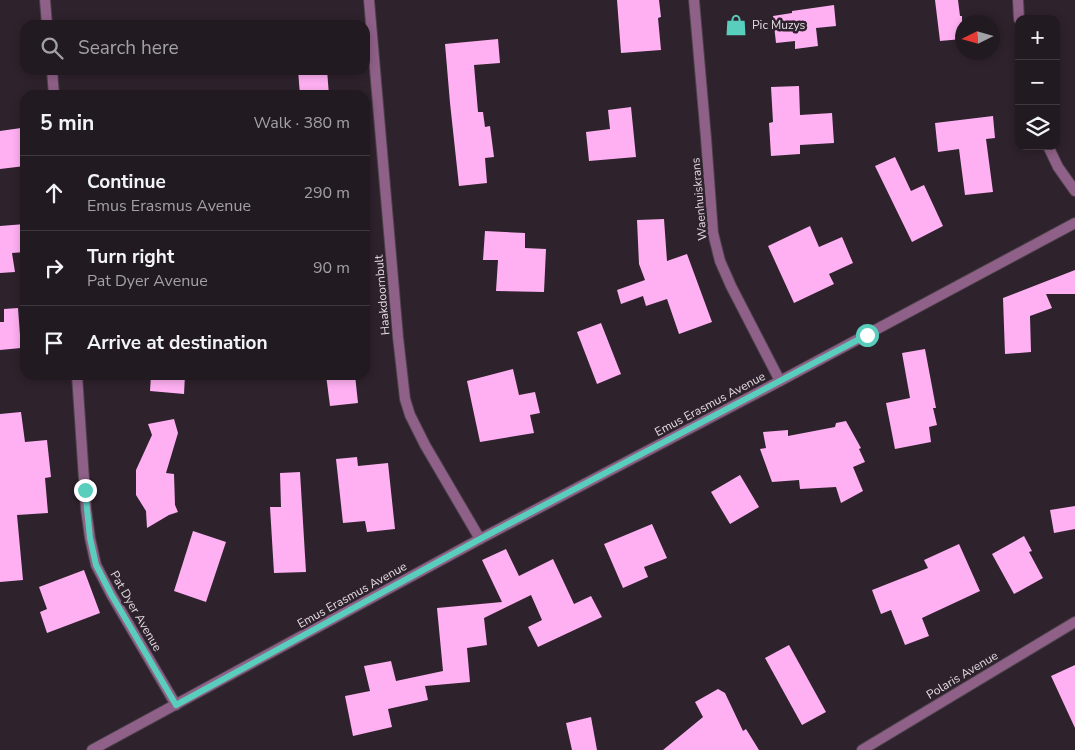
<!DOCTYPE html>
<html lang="en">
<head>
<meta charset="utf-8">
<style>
	body { margin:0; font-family:"Nunito Sans",sans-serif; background:#2a232a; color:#f1f3f6 }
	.controls { position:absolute; right:15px; top:15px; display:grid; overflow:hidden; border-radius:10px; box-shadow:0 2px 8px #0003 }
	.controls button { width:45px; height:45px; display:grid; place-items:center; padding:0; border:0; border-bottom:1px solid #3f383f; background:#221a21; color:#f1f3f6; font:25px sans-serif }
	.compass { position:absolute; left:955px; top:15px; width:45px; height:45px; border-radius:50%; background:#221a21; box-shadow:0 2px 8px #0003; rotate:265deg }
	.stop { position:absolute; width:15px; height:15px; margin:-11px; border:4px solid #5acebd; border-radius:50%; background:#fff }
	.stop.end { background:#5acebd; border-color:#fff; box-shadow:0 1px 5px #0008 }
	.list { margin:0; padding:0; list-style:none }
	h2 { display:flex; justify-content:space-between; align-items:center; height:65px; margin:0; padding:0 20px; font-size:21px }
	h2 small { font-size:16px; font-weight:400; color:#a2a1a5 }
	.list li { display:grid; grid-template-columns:32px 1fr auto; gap:15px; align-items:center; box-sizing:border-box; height:75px; padding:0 20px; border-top:1px solid #3f383f }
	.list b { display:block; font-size:19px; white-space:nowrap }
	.list p { margin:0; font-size:16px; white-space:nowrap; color:#a2a1a5 }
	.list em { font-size:16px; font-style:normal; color:#a2a1a5 }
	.icon { flex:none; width:28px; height:28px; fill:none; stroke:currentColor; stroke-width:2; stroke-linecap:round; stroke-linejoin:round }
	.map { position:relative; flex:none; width:1075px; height:750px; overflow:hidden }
	.search { position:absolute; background:#221a21; box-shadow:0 2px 8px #0003; left:20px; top:20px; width:350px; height:55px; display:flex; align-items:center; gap:12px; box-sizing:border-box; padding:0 18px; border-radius:15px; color:#a2a1a5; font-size:19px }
	.panel { position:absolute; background:#221a21; box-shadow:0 2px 8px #0003; left:20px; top:90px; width:350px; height:290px; border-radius:15px }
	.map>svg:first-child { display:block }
</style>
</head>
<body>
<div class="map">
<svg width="1075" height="750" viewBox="0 0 1075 750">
	<rect width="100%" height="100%" fill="#2e222c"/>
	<g fill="#ffb0f3">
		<path d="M 617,0 L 659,0 L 661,17 L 658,18 L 661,50 L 621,53 Z"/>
		<path d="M 935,0 L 958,0 L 960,16 L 962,16 L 962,39 L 940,41 Z"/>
		<path d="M 834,5 L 836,26 L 816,28 L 818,46 L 795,49 L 795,41 L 776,43 L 773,16 L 792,13 L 792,11 Z"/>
		<path d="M 498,39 L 500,63 L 474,65 L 478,112 L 483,112 L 485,127 L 490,126 L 494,157 L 485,158 L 487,183 L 459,186 L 450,103 L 445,44 Z"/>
		<path d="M 298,70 L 327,70 L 329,95 L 300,95 Z"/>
		<path d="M 799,86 L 800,115 L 832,113 L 834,143 L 800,145 L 800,154 L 771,156 L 769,123 L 773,122 L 771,87 Z"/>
		<path d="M 631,107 L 636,157 L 589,161 L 586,132 L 610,129 L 608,110 Z"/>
		<path d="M 993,116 L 995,138 L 986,139 L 993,192 L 965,195 L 959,149 L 938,152 L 935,123 Z"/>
		<path d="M 21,128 L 25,166 L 0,169 L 0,131 Z"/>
		<path d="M 895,157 L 911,191 L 924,185 L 943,226 L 912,242 L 875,166 Z"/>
		<path d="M 664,219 L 667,261 L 687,254 L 712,322 L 679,334 L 667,299 L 646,306 L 643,296 L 621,304 L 617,290 L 645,280 L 639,264 L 637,220 Z"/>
		<path d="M 25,224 L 25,252 L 12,253 L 15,272 L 0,273 L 0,226 Z"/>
		<path d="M 810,226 L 819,247 L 842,237 L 853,263 L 829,274 L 834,284 L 794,303 L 768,246 Z"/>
		<path d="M 485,231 L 525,233 L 525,248 L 546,249 L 544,292 L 496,291 L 498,260 L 483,260 Z"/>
		<path d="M 1075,270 L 1075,294 L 1046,294 L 1052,308 L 1030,316 L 1031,352 L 1005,354 L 1003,298 Z"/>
		<path d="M 18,308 L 21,348 L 0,350 L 0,322 L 4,322 L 4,309 Z"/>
		<path d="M 601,323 L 621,374 L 597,384 L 577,332 Z"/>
		<path d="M 925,349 L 936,408 L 933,408 L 937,425 L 929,427 L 931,442 L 895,449 L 886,403 L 910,398 L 902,353 Z"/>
		<path d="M 513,369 L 519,395 L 535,392 L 540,413 L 530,415 L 534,433 L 480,442 L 467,381 Z"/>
		<path d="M 151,375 L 185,375 L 184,394 L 150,391 Z"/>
		<path d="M 326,375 L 355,375 L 358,403 L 330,406 Z"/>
		<path d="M 21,412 L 25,442 L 47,440 L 51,477 L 45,478 L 48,513 L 17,515 L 23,580 L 0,582 L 0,414 Z"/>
		<path d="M 174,419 L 178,433 L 166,473 L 174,474 L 175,505 L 178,512 L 169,515 L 147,528 L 146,511 L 136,495 L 136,470 L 152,435 L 148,424 Z"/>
		<path d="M 846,421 L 861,448 L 859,449 L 865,462 L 853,467 L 863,491 L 841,503 L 836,487 L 800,489 L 799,480 L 772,482 L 760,449 L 766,448 L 763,432 L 788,430 L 788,436 L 835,427 L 836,423 Z"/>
		<path d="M 357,457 L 358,466 L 388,463 L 395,529 L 367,532 L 365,521 L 343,523 L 336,459 Z"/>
		<path d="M 300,472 L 306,572 L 274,573 L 270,507 L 281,507 L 280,473 Z"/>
		<path d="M 740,475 L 759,507 L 730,524 L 711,492 Z"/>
		<path d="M 1075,506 L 1075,529 L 1054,533 L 1050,510 Z"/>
		<path d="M 652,524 L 667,558 L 644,567 L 648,577 L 623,588 L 604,544 Z"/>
		<path d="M 193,531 L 226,542 L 206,602 L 174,591 Z"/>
		<path d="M 1024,536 L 1032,551 L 1029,552 L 1043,578 L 1014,594 L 992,554 Z"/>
		<path d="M 959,544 L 980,591 L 922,618 L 929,636 L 905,645 L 891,610 L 881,614 L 872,590 L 928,568 L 924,560 Z"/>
		<path d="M 506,549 L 519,576 L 553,559 L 574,604 L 591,596 L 602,617 L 538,647 L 528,627 L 542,620 L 531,595 L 484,618 L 487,645 L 467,648 L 470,682 L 425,686 L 428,700 L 388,709 L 392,727 L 353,736 L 345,696 L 370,691 L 364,666 L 391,661 L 396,681 L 443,671 L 437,608 L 502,602 L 482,560 Z"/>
		<path d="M 84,570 L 100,613 L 47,633 L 40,612 L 47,609 L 39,587 Z"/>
		<path d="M 789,645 L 826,712 L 802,725 L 765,658 Z"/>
		<path d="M 1075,665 L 1075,728 L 1051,676 Z"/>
		<path d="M 718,689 L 725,693 L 743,731 L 746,729 L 759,750 L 663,750 L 703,717 L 695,702 Z"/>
		<path d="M 591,717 L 597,750 L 572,750 L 566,723 Z"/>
	</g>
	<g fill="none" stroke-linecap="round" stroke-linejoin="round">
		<g stroke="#4b4049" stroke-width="12">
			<g id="minor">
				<path d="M 45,0 L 47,25"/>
				<path d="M 369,0 L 398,337 L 405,399 L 410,415 L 425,445 L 480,539"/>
				<path d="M 694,0 L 706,138 L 713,233 L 720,261 L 731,286 L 780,381"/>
				<path d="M 1018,0 L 1019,19"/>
				<path d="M 52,70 L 54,95"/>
				<path d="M 1048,146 L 1058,167 L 1075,191"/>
				<path d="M 77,375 L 86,509 L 90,538 L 96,565 L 111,594 L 176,705"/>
				<path d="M 92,750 L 480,539 L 780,381 L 1075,223"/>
				<path d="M 862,750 L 1075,622"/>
			</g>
		</g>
		<use href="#minor" stroke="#8f6088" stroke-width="10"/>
	</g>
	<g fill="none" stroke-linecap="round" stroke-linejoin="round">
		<path stroke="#5acebd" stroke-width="6" d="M 85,490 L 90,538 L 96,565 L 111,594 L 176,705 L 480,539 L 867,335"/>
	</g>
	<defs>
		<g id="shop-bare" transform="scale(1.725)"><path d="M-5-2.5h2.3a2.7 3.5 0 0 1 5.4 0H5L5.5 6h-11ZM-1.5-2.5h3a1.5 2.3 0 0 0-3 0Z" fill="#5acebd" stroke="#2e222c" stroke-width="2.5" paint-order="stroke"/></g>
	</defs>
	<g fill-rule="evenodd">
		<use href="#shop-bare" x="736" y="25"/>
	</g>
	<g text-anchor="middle" stroke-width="5" stroke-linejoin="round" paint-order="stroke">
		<g font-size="12" fill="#e3dbe2" stroke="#2e222c" text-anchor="start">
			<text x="752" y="29">Pic Muzys</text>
		</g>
		<g font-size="12" fill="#e3dbe2" stroke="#2e222c">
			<text transform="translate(699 199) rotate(-95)" y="4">Waenhuiskrans</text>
			<text transform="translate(382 295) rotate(-95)" y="4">Haakdoornbult</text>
			<text transform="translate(710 404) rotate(-28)" y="4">Emus Erasmus Avenue</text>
			<text transform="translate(352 595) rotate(-29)" y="4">Emus Erasmus Avenue</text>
			<text transform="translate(136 611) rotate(60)" y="4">Pat Dyer Avenue</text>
			<text transform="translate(962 675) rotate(-31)" y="4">Polaris Avenue</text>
		</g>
	</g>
</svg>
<div class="controls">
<button>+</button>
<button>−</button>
<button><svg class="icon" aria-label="layers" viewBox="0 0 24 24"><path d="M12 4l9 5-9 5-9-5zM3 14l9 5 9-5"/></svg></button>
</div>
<svg class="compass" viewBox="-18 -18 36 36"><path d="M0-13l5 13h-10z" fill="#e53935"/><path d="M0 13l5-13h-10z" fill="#a2a1a5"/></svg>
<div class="stop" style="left:867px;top:335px"></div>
<div class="stop end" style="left:85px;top:490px"></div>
<div class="search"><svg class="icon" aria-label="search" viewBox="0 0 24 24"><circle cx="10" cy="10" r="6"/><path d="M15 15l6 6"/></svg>Search here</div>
<section class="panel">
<h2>5 min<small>Walk · 380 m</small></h2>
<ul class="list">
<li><svg class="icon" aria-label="ahead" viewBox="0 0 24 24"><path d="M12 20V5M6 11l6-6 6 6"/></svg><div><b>Continue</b><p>Emus Erasmus Avenue</p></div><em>290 m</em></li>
<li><svg class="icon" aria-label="right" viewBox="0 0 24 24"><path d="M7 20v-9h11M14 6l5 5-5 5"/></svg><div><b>Turn right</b><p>Pat Dyer Avenue</p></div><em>90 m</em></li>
<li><svg class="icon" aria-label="arrive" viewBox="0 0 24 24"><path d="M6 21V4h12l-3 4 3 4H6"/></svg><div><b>Arrive at destination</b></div></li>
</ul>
</section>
</div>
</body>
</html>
